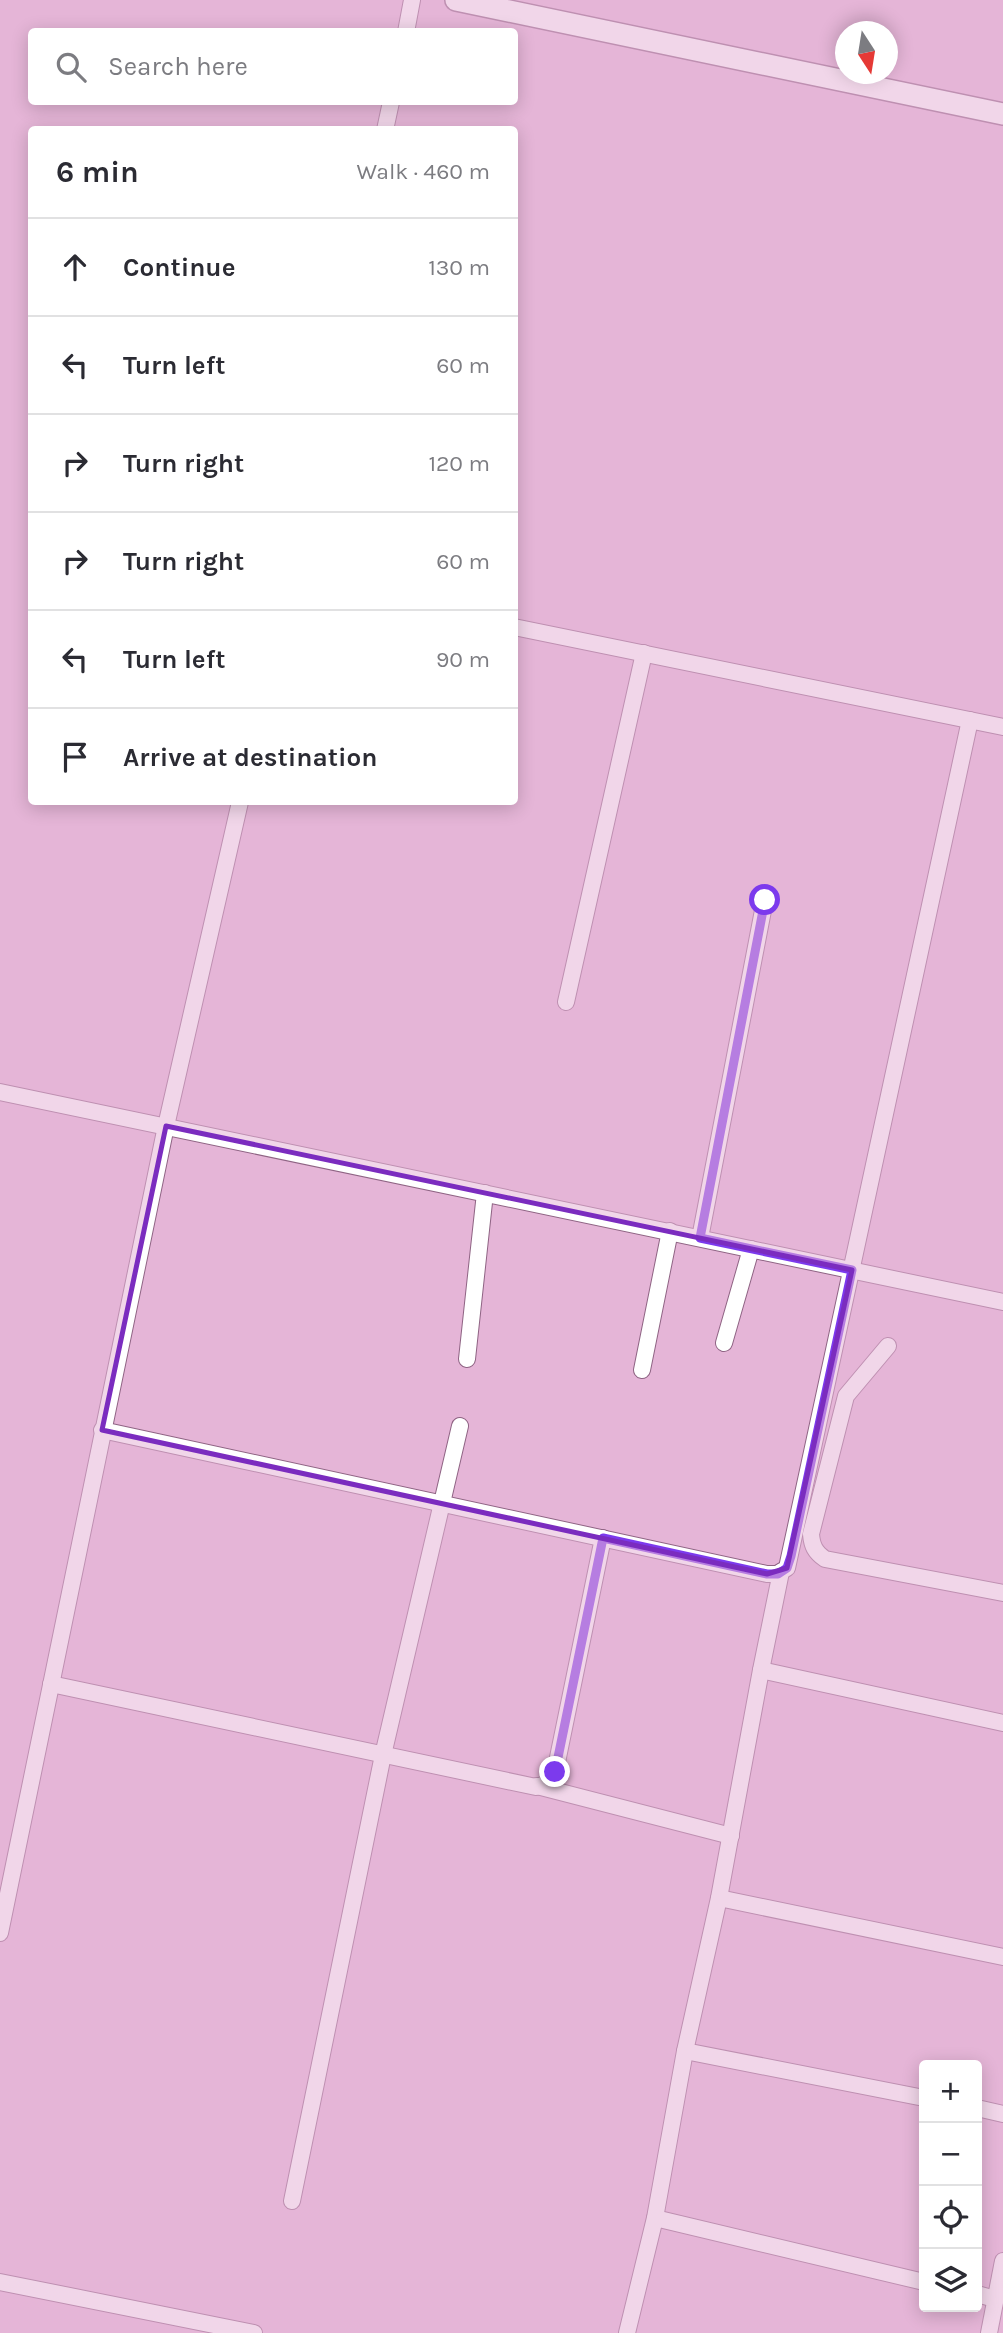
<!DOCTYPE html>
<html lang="en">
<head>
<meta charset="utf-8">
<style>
	body { margin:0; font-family:Karla,sans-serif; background:#f7f7f7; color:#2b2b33 }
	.controls { position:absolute; right:21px; bottom:21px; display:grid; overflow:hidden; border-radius:7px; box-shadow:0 4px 18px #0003 }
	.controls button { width:63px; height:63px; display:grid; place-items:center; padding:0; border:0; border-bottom:2px solid #e1e1e2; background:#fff; color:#2b2b33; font:35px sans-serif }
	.compass { position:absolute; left:835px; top:21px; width:63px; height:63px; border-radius:50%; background:#fff; box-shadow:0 4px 18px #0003; rotate:168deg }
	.stop { position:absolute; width:21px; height:21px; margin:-16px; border:5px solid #7c3aed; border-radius:50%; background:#fff }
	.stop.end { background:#7c3aed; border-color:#fff; box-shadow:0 2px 7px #0008 }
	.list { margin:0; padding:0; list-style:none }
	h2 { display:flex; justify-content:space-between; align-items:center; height:91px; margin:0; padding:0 28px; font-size:30px }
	h2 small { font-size:23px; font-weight:400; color:#7c7c81 }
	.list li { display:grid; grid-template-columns:46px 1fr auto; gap:21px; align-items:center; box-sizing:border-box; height:98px; padding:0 28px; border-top:2px solid #e1e1e2 }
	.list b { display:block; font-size:26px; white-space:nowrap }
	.list em { font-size:23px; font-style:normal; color:#7c7c81 }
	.icon { flex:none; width:38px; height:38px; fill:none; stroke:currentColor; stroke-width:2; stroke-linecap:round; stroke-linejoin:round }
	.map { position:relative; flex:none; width:1003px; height:2333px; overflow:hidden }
	.search { position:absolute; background:#fff; box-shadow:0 4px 18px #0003; left:28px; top:28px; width:490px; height:77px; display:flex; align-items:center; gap:18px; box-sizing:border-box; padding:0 24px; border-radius:7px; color:#7c7c81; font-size:26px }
	.panel { position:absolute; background:#fff; box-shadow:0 4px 18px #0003; left:28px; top:126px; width:490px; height:679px; border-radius:7px }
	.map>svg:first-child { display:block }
</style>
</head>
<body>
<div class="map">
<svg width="1003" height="2333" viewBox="0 0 1003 2333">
	<rect width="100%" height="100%" fill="#e5b5d7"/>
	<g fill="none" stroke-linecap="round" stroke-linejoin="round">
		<g stroke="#8f6484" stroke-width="18">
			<g id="street">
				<path d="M 406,32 L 412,0"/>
				<path d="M 385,130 L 391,102"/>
				<path d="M 514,627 L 1003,727"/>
				<path d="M 566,1002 L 644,653"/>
				<path d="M 0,1092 L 1003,1302"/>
				<path d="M 700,1238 L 765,900"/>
				<path d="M 724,1343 L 751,1249"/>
				<path d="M 888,1346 L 846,1396 L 811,1534 C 812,1546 815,1552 825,1559 L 1003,1593"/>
				<path d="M 467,1359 L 485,1193"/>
				<path d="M 642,1370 L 670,1231"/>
				<path d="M 102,1430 L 767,1574 L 777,1574 L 787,1568 L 970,720"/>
				<path d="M 761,1670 L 1003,1723"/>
				<path d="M 51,1684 L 536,1787 C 546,1785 550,1781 555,1772 L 603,1538"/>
				<path d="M 537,1786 L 731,1836"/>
				<path d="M 719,1898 L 1003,1957"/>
				<path d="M 0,1933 L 166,1126 L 240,802"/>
				<path d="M 685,2051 L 924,2098"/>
				<path d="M 977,2108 L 1003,2114"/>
				<path d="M 292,2201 L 383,1755 L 460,1426"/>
				<path d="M 655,2218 L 924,2282"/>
				<path d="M 0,2282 L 254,2333"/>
				<path d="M 977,2294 L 995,2299"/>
				<path d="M 627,2333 L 655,2218 L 685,2051 L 719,1898 L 761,1670 L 781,1572"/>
				<path d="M 989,2333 L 1003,2261"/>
			</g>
		</g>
		<g stroke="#8f6484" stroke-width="24">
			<path id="secondary" d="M 456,0 L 1003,114"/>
		</g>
		<use href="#street" stroke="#fff" stroke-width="16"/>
		<use href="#secondary" stroke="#fff" stroke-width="21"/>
	</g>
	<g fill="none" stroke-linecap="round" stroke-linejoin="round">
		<path stroke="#7c3aed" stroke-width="9" d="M 555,1772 L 603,1538 L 767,1574 L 778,1574 L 787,1568 L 791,1556 L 852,1270 L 700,1238 L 765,900"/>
	</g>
	<path d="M0 0H1003V2333H0ZM 166,1126 L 852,1270 L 787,1568 L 767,1574 L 102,1430 Z" fill="#e5b5d7" fill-opacity=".55" fill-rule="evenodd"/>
	<path fill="none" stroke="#7b2cbf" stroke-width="5" stroke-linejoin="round" d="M 166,1126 L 852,1270 L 787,1568 L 767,1574 L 102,1430 Z"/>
</svg>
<div class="controls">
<button>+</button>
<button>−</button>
<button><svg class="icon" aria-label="locate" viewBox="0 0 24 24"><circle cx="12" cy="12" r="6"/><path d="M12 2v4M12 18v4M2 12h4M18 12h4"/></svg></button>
<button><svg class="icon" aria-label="layers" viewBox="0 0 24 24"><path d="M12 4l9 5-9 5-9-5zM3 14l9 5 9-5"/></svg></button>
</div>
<svg class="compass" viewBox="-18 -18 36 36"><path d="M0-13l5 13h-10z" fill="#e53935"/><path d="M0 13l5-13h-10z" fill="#7c7c81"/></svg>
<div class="stop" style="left:765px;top:900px"></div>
<div class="stop end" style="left:555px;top:1772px"></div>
<div class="search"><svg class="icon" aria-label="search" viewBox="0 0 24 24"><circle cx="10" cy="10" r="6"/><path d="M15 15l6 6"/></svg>Search here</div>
<section class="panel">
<h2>6 min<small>Walk · 460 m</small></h2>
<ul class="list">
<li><svg class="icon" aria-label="ahead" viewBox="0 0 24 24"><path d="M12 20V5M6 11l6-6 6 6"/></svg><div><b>Continue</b></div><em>130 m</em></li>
<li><svg class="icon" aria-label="left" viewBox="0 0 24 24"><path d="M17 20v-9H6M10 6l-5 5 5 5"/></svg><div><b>Turn left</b></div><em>60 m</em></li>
<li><svg class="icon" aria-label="right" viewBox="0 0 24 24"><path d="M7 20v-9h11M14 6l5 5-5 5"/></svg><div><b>Turn right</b></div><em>120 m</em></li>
<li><svg class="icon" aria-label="right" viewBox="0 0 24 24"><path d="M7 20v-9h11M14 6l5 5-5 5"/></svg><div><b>Turn right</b></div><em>60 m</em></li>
<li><svg class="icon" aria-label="left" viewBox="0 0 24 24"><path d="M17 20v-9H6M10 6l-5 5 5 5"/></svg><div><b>Turn left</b></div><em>90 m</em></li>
<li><svg class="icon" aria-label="arrive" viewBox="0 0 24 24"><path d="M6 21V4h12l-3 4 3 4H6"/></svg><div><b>Arrive at destination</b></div></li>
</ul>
</section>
</div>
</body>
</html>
